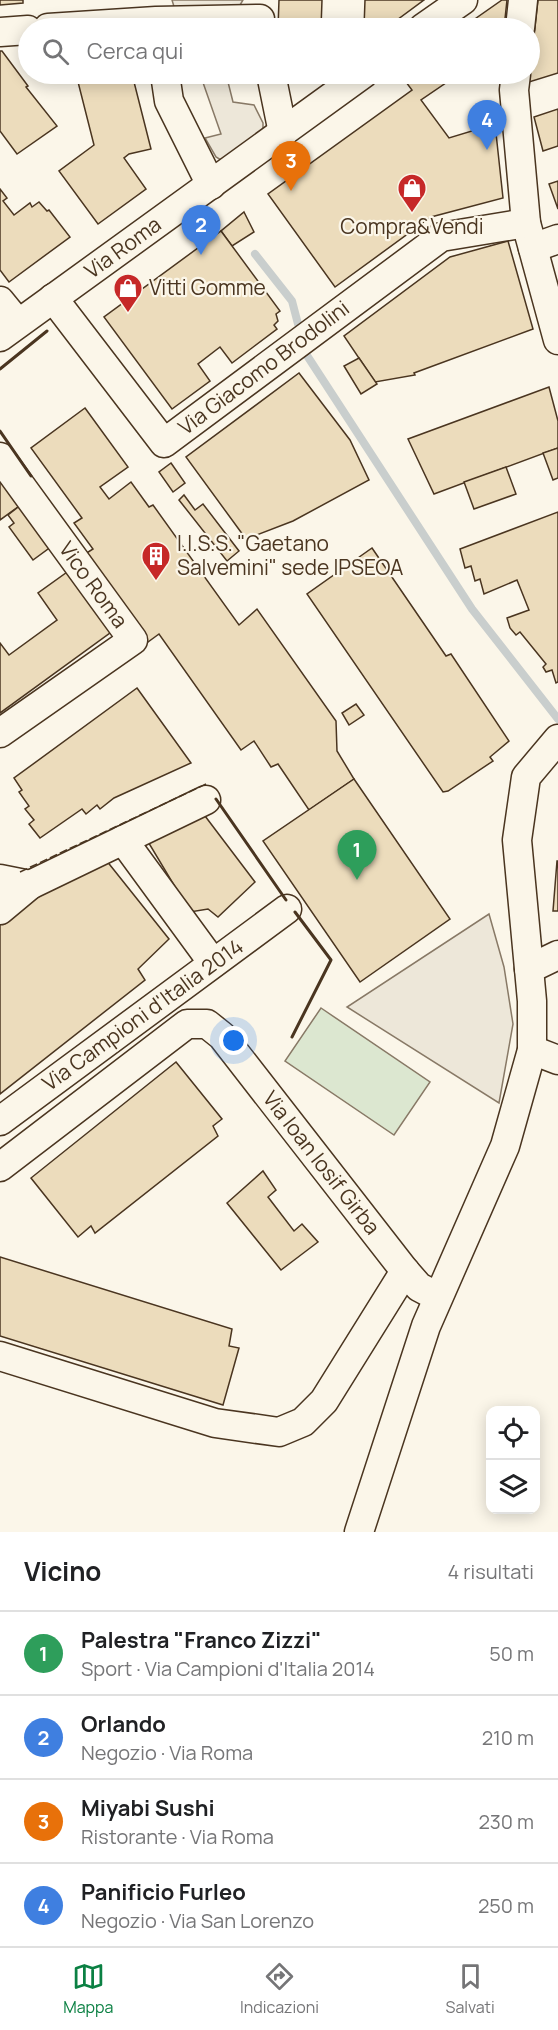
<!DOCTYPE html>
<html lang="it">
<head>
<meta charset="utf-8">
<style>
	body { margin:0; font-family:Manrope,sans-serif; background:#f2f2f2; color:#202124 }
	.controls { position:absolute; right:18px; bottom:18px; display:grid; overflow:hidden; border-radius:12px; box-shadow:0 3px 15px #0003 }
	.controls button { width:54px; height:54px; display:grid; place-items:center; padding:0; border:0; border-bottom:2px solid #e0e0e0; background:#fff; color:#202124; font:30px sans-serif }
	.you { position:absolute; left:234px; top:1041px; width:21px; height:21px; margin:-15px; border:4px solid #fff; border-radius:50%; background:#1a73e8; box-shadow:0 0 0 9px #1a73e833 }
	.badge { display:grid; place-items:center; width:39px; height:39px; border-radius:50%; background:#0b8043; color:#fff; font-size:20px; font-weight:700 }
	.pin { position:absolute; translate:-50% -50px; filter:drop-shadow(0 2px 3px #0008) }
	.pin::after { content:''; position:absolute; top:32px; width:21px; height:18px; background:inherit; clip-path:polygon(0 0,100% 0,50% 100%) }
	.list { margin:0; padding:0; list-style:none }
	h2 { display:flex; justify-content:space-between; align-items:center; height:78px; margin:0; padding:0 24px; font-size:26px }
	h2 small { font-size:20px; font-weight:400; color:#757577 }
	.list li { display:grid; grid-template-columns:39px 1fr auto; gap:18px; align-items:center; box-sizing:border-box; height:84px; padding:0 24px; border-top:2px solid #e0e0e0 }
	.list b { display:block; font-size:22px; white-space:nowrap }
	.list p { margin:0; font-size:20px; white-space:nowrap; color:#757577 }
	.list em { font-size:20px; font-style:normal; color:#757577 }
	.icon { flex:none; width:33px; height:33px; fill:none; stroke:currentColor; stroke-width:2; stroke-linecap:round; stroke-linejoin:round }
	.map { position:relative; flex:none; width:558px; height:1532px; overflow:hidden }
	.search { position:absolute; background:#fff; box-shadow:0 3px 15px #0003; left:18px; right:18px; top:18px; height:66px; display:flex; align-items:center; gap:15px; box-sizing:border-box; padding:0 21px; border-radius:33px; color:#757577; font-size:22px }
	.sheet { height:414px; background:#fff }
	nav { display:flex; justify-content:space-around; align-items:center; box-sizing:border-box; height:84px; border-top:2px solid #e0e0e0; background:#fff; font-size:16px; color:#757577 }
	nav a { display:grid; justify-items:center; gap:3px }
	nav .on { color:#0b8043 }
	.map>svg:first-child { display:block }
</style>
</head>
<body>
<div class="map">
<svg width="558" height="1532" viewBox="0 0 558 1532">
	<rect width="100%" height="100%" fill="#fbf6e9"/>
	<path fill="#dce7d0" stroke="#887966" stroke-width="1.5" d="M 321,1008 L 430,1082 L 394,1135 L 285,1061 Z"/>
	<g fill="#ede7d9" stroke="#887966" stroke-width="1.5">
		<path d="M 172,0 L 243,0 L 240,5 L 175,10 Z"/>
		<path d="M 200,74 L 226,74 L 233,102 L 254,105 L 263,123 L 263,133 L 226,163 L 216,157 L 205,138 L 221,134 Z"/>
		<path d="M 489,914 L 504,967 L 513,1024 L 499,1103 L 347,1007 Z"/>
	</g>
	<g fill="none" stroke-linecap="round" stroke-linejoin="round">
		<g stroke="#c9cecd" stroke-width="8">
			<path d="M 255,254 L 292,301 L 298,324"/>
			<path d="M 306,354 L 472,609 L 558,719"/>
		</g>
	</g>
	<g fill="#ecdcbc" stroke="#4a3520" stroke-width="1.5">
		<path d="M 0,0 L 23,0 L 23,3 L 0,5 Z"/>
		<path d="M 279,0 L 322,0 L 321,28 L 278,28 Z"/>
		<path d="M 365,0 L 424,0 L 386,28 L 364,28 Z"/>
		<path d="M 502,0 L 507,0 L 504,28 L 462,28 Z"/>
		<path d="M 538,0 L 558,0 L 558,73 L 529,82 Z"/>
		<path d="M 0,51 L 2,51 L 28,86 L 26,87 L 57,126 L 17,154 L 0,131 Z"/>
		<path d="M 76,74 L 132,74 L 151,149 L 129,154 L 124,158 L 146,189 L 98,224 L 59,171 L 94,145 Z"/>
		<path d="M 400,74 L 459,74 L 421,100 L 449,138 L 495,124 L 503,198 L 431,217 L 335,287 L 268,194 L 412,90 Z"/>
		<path d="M 558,109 L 558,146 L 543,151 L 534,117 Z"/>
		<path d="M 558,181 L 558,209 L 549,184 Z"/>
		<path d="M 0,189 L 7,198 L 3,201 L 14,215 L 30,203 L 32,207 L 39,202 L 47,211 L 49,210 L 70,237 L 9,282 L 0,270 Z"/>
		<path d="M 244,212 L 254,232 L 232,246 L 221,231 Z"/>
		<path d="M 221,231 L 280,311 L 276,314 L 278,321 L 274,325 L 277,329 L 232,363 L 220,347 L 198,364 L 210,381 L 172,409 L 104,317 Z"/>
		<path d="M 508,241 L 533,329 L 414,373 L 415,375 L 375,382 L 344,336 L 450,257 Z"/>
		<path d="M 359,358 L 377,384 L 361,394 L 344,366 Z"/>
		<path d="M 299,373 L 350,440 L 369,480 L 293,521 L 246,539 L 186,457 Z"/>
		<path d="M 549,387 L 558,421 L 558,448 L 434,494 L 408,439 Z"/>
		<path d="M 85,408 L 128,467 L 100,487 L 109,499 L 131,482 L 149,507 L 153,505 L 239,625 L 257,609 L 336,721 L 337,751 L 354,779 L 309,810 L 278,764 L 271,767 L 254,741 L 241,750 L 159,634 L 148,642 L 85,554 L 93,549 L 74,523 L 82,518 L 31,448 Z"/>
		<path d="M 558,448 L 558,478 L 553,480 L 543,453 Z"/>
		<path d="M 171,463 L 185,483 L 173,492 L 159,472 Z"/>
		<path d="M 506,467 L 516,494 L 474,509 L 464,482 Z"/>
		<path d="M 0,474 L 22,504 L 0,520 Z"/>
		<path d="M 184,495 L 195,510 L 203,504 L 239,551 L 227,561 L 179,500 Z"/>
		<path d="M 22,504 L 52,546 L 33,560 L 9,527 L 14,523 L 8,515 Z"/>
		<path d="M 558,512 L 558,682 L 556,683 L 552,670 L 546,672 L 543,667 L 546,664 L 520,632 L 516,635 L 510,628 L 507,618 L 529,610 L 517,580 L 484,594 L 480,579 L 475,581 L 471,566 L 465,568 L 460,549 Z"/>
		<path d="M 372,548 L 446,656 L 451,654 L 509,741 L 490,757 L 493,761 L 448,791 L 443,792 L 307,594 Z"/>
		<path d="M 70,570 L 114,630 L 0,713 L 0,643 L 9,655 L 57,620 L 38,593 Z"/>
		<path d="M 137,688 L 191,763 L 114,798 L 100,809 L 97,805 L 86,814 L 82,809 L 40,838 L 29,824 L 34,820 L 25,809 L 29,806 L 19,792 L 22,790 L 14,778 Z"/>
		<path d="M 356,704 L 364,715 L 349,725 L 342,713 Z"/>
		<path d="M 354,779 L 450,919 L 360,982 L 263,841 Z"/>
		<path d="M 202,812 L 255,882 L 218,917 L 208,909 L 190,912 L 147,840 Z"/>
		<path d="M 106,860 L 169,939 L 138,969 L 145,980 L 0,1094 L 0,924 L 30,897 Z"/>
		<path d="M 557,861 L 558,861 L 558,911 L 553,911 Z"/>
		<path d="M 176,1062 L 222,1119 L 213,1126 L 218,1136 L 95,1233 L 91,1226 L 78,1237 L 31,1178 Z"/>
		<path d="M 263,1171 L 276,1190 L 268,1197 L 294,1231 L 302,1224 L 318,1242 L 281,1270 L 227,1203 Z"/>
		<path d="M 0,1257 L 232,1329 L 229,1346 L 239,1348 L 223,1405 L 0,1336 Z"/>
	</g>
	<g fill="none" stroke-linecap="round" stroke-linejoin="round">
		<g stroke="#4a3520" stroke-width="31">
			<g id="minor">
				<path d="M 48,28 L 156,21 L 260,19"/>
				<path d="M 423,28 L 463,0"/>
				<path d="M 520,28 L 523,0"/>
				<path d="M 0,32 L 28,30"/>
				<path d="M 165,74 L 169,101 L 211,185"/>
				<path d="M 271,74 L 283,133"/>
				<path d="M 516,74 L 514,90 L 526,223 L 558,340"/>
				<path d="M 533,248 L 558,239"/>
				<path d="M 53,298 L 164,443 L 441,237 L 526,223"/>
				<path d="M 0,301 L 18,323"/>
				<path d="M 0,337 L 363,74"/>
				<path d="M 0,457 L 133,640 L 0,733"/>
				<path d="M 123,840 L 213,963"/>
				<path d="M 0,879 L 30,885"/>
				<path d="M 0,910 L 30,885 L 206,800"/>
				<path d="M 529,969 L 558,955"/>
				<path d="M 532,1050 L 558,1060"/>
				<path d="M 0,1121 L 287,909"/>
				<path d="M 0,1167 L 187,1024 L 207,1024 L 222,1036 L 405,1271 L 419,1287 L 438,1297"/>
				<path d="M 0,1356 L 215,1423 L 279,1432 L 303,1422 L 324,1401 L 405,1271"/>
				<path d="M 359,1532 L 426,1326 L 505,1146 L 532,1050 L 532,1001 L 517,840 L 526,777 L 558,739"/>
			</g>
		</g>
		<use href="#minor" stroke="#fbf6e9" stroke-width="28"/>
		<path stroke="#4a3520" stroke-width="1.5" stroke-dasharray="8 3" stroke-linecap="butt" d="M 20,872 L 206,784"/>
		<g stroke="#4a3520" stroke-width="3">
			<path d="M 0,369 L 47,331"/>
			<path d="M 0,431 L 31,476"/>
			<path d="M 216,799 L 286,900"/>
			<path d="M 292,1037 L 331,960 L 295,912"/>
		</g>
	</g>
	<defs>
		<g id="shop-pin" transform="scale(1.5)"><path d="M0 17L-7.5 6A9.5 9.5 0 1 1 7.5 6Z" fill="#c62828" stroke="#fbf6e9"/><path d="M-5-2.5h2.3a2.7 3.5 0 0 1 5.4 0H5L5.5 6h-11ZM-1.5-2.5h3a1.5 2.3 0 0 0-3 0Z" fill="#fff"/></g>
		<g id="building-pin" transform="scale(1.5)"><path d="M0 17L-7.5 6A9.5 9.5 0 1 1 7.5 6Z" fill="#c62828" stroke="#fbf6e9"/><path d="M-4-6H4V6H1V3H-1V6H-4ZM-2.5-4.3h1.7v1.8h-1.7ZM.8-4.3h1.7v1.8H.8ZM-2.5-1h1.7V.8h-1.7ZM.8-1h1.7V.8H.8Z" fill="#fff"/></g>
	</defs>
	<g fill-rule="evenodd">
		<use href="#shop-pin" x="412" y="188"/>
		<use href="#shop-pin" x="128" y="288"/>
		<use href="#building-pin" x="156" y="556"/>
	</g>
	<g text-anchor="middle" stroke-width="4.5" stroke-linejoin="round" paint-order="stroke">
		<g font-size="21" fill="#4a3520" stroke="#fbf6e9" text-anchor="start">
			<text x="412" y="234" text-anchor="middle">Compra&amp;Vendi</text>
			<text x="149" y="295">Vitti Gomme</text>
			<text x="177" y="551">I.I.S.S. "Gaetano<tspan x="177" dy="24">Salvemini" sede IPSEOA</tspan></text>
		</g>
		<g font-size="21" fill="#4a3520" stroke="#fbf6e9">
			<text transform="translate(123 248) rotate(-36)" y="7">Via Roma</text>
			<text transform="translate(264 368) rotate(-37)" y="7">Via Giacomo Brodolini</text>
			<text transform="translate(93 585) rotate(54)" y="7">Vico Roma</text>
			<text transform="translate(143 1015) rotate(-36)" y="7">Via Campioni d'Italia 2014</text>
			<text transform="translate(321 1163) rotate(52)" y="7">Via Ioan Iosif Girba</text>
		</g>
	</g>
</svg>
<div class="controls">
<button><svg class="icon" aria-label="locate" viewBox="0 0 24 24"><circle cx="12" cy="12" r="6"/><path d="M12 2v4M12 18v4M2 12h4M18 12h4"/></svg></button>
<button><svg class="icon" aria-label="layers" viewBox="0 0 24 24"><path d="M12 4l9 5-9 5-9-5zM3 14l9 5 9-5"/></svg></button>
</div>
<div class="you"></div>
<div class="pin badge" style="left:357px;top:880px;background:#2e9e5b">1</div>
<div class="pin badge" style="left:201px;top:255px;background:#3f7fe0">2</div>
<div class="pin badge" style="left:291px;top:191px;background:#e8710a">3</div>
<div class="pin badge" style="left:487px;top:150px;background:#3f7fe0">4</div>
<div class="search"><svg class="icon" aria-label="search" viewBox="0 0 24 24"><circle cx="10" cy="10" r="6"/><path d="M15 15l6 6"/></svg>Cerca qui</div>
</div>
<section class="sheet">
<h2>Vicino<small>4 risultati</small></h2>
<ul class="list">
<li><span class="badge" style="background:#2e9e5b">1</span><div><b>Palestra &quot;Franco Zizzi&quot;</b><p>Sport · Via Campioni d'Italia 2014</p></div><em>50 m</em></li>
<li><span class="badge" style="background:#3f7fe0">2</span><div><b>Orlando</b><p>Negozio · Via Roma</p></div><em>210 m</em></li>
<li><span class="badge" style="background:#e8710a">3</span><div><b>Miyabi Sushi</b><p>Ristorante · Via Roma</p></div><em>230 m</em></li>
<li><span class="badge" style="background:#3f7fe0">4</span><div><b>Panificio Furleo</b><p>Negozio · Via San Lorenzo</p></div><em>250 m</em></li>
</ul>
</section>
<nav>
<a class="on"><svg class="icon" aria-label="map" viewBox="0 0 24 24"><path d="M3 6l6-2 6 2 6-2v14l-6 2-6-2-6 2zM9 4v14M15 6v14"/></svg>Mappa</a>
<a><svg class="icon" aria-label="directions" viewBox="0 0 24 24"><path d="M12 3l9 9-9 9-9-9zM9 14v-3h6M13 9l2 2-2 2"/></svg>Indicazioni</a>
<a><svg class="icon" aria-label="saved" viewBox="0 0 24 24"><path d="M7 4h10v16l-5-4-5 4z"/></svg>Salvati</a>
</nav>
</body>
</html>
